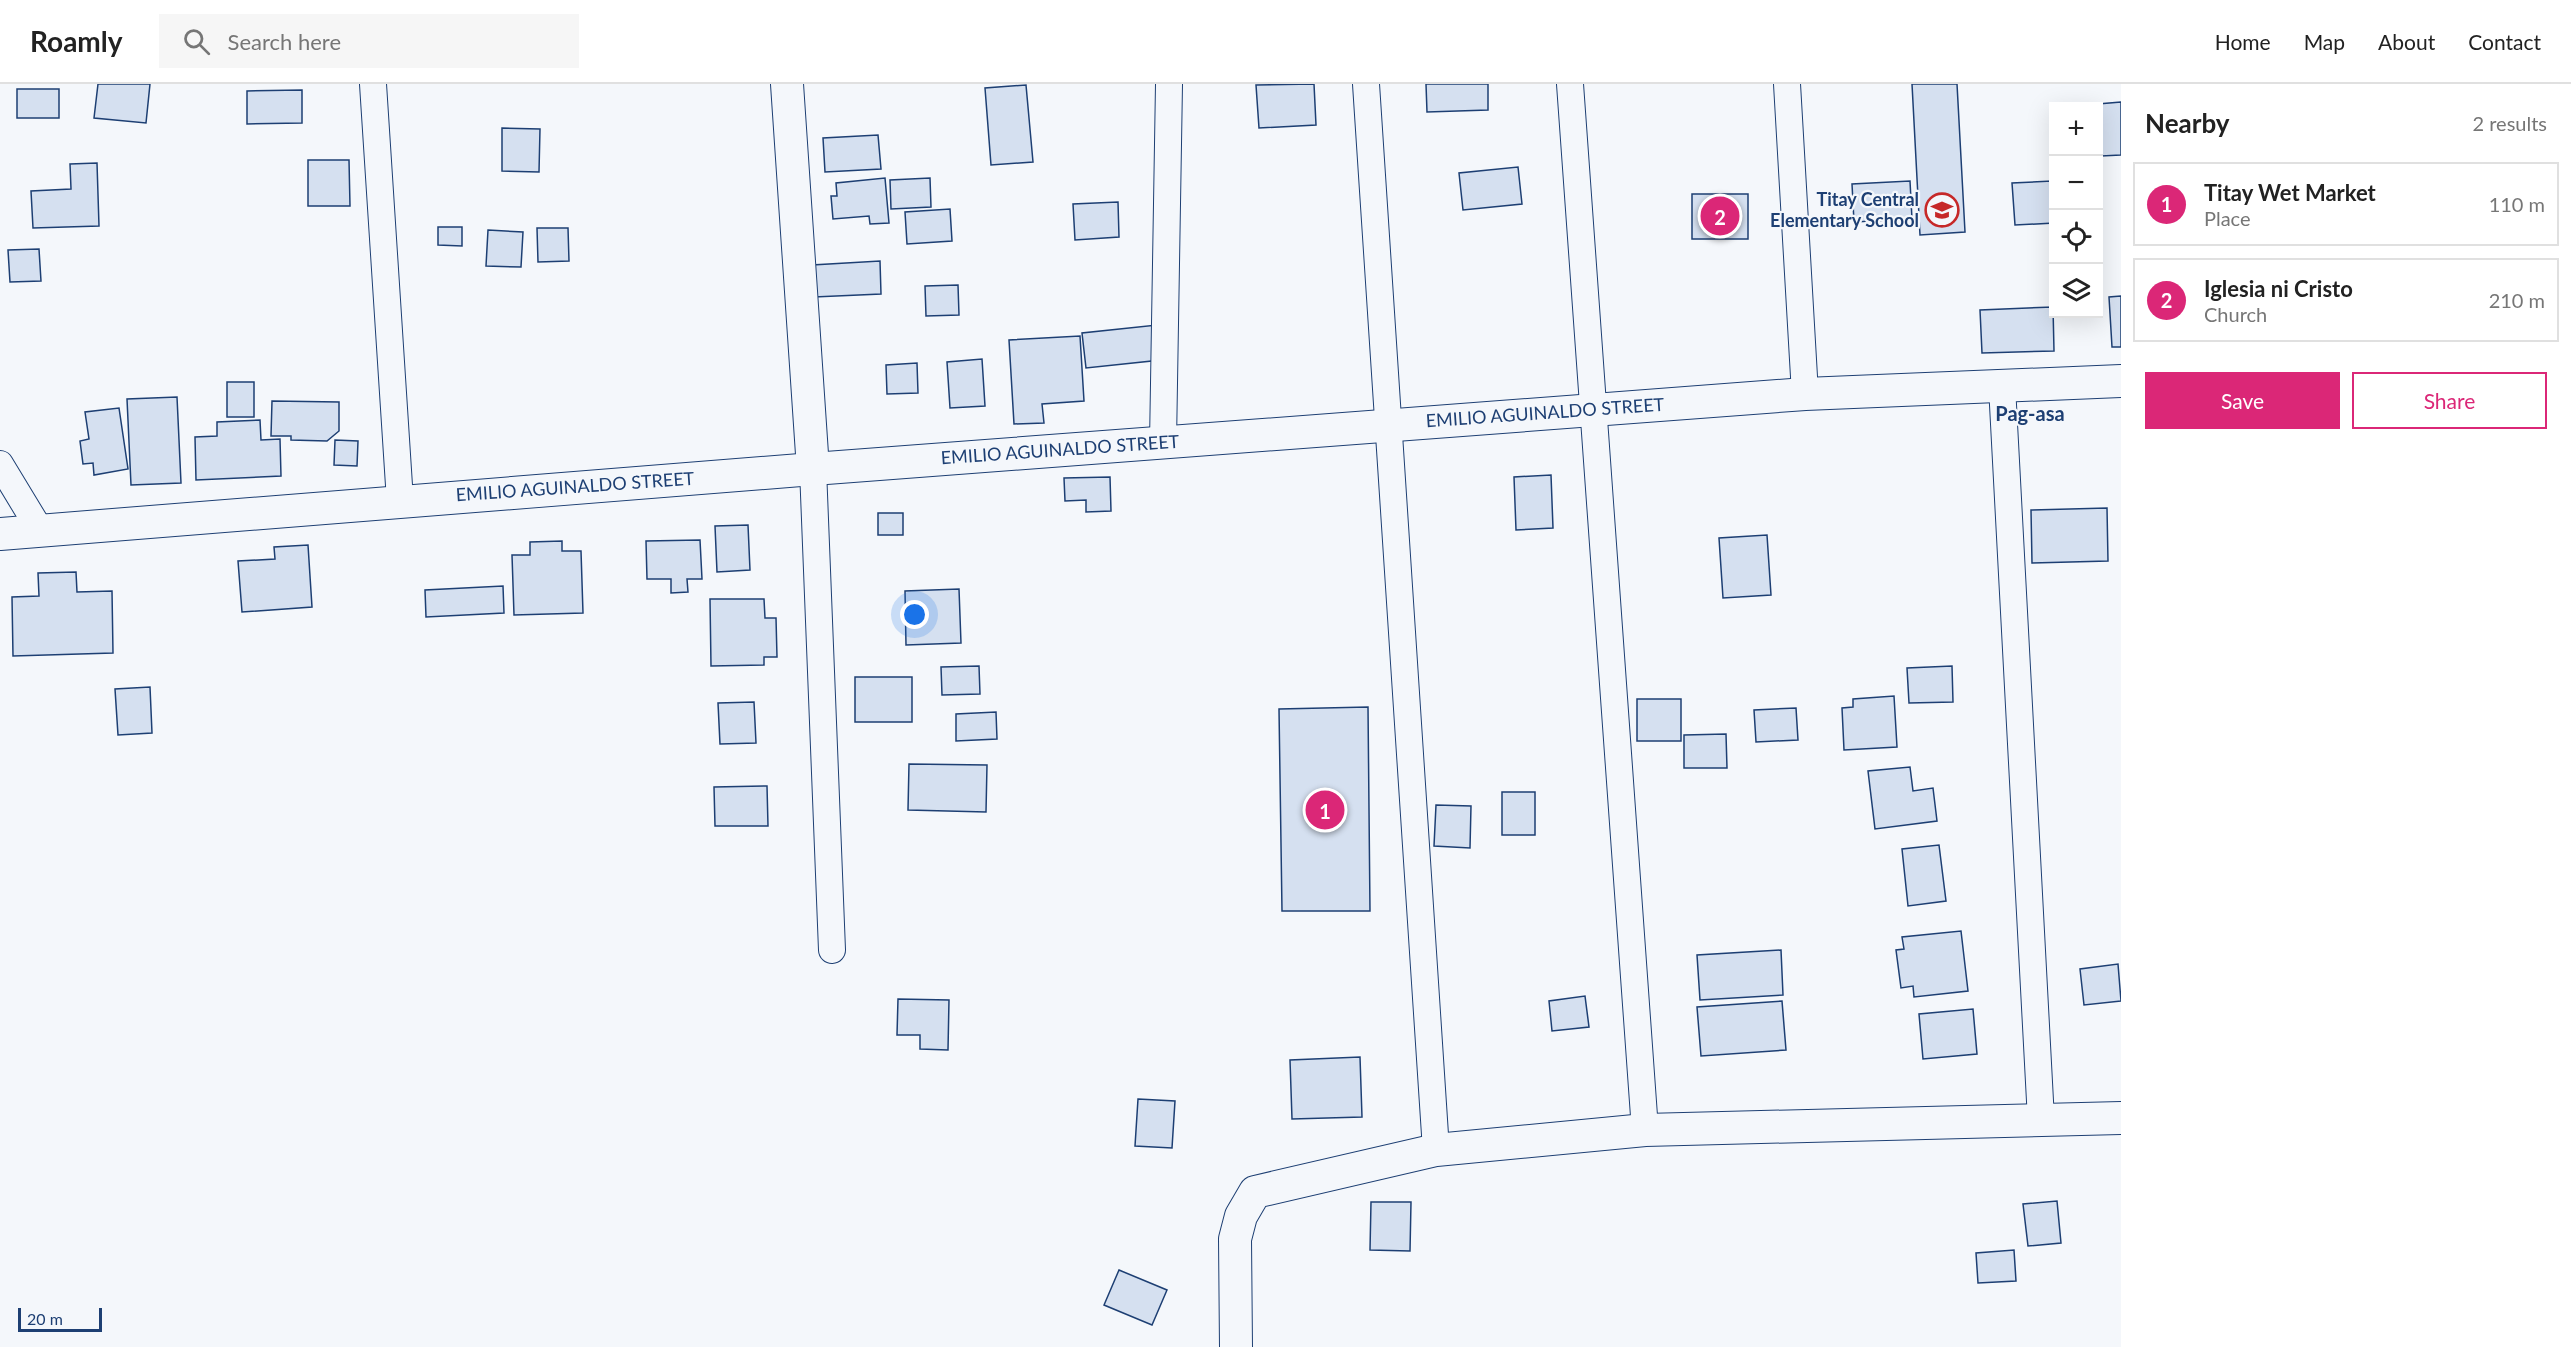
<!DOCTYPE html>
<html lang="en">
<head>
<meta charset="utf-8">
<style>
	body { margin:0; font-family:Lato,sans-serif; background:#f6f6f6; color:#222 }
	.controls { position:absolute; right:18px; top:18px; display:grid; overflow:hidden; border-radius:0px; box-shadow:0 6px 24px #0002 }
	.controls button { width:54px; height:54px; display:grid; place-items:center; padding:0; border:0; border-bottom:2px solid #e0e0e0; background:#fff; color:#222; font:30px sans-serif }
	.scale { position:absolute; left:18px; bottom:15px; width:84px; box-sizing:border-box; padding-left:6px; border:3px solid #1d3f73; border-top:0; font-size:16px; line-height:21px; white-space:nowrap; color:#1d3f73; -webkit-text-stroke:4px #f4f7fb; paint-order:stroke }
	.you { position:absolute; left:915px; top:531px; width:21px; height:21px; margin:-15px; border:4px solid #fff; border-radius:50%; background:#1a73e8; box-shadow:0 0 0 9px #1a73e833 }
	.badge { display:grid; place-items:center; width:39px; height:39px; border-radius:50%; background:#db2777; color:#fff; font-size:20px; font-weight:700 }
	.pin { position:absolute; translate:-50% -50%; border:3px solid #fff; box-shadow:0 2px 6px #0006 }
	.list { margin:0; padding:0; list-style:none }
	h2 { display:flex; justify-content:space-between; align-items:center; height:78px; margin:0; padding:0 24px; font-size:26px }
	h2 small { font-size:20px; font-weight:400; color:#767676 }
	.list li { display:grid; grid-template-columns:39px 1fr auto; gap:18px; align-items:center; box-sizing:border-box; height:84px; margin:0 12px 12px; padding:0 12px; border:2px solid #e0e0e0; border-radius:0px }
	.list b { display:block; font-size:22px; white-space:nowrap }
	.list p { margin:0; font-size:20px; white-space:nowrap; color:#767676 }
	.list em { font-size:20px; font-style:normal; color:#767676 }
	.actions { display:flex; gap:12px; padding:18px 24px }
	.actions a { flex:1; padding:14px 0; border:2px solid #db2777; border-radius:0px; text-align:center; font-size:21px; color:#db2777 }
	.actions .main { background:#db2777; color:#fff }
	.icon { flex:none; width:33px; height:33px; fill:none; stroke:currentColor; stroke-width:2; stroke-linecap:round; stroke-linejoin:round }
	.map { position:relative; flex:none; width:2121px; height:1263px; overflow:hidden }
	header { display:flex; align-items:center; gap:36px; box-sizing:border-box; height:84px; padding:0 30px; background:#fff; border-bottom:2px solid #e0e0e0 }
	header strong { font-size:28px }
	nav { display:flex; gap:33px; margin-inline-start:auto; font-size:21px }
	.search { width:420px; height:54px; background:#f6f6f6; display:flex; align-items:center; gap:15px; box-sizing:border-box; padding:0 21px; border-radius:0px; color:#767676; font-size:22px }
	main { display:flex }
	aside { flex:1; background:#fff }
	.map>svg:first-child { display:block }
</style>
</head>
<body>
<header>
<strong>Roamly</strong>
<div class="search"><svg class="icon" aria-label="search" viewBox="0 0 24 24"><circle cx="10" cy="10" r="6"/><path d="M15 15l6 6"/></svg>Search here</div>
<nav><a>Home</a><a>Map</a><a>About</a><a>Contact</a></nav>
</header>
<main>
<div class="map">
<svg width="2121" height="1263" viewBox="0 0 2121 1263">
	<rect width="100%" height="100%" fill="#f4f7fb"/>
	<g fill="#d5e0f0" stroke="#1d3f73" stroke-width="1.5">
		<path d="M 98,0 L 150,0 L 146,39 L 94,34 Z"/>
		<path d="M 1314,0 L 1316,41 L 1259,44 L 1256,1 Z"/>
		<path d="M 1426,0 L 1488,0 L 1488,26 L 1427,28 Z"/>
		<path d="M 1912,0 L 1957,0 L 1965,148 L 1920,151 Z"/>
		<path d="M 1026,1 L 1033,78 L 991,81 L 985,4 Z"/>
		<rect x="17" y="5" width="42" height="29"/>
		<path d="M 302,6 L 302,39 L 247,40 L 247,7 Z"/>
		<path d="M 2121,18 L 2121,71 L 2101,72 L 2098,20 Z"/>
		<path d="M 502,44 L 540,45 L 539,88 L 502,87 Z"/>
		<path d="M 878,51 L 881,85 L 825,88 L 823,54 Z"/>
		<path d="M 308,76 L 349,76 L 350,122 L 308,122 Z"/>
		<path d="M 97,79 L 99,142 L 33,144 L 31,107 L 71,105 L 70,80 Z"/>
		<path d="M 1518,83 L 1522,120 L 1463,126 L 1459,89 Z"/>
		<path d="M 885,94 L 889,139 L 870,140 L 869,132 L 833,135 L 831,112 L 837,112 L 836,99 Z"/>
		<path d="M 930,94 L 931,123 L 891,125 L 890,96 Z"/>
		<path d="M 1910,97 L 1912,135 L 1854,138 L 1852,100 Z"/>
		<path d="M 2052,97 L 2054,139 L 2015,141 L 2012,99 Z"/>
		<rect x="1692" y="110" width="56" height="45"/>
		<path d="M 1118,118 L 1119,153 L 1075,156 L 1073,120 Z"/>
		<path d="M 950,125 L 952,157 L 907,160 L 905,128 Z"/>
		<path d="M 438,143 L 462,143 L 462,162 L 438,161 Z"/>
		<path d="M 537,144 L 568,144 L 569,177 L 538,178 Z"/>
		<path d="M 488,146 L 523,148 L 521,183 L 486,182 Z"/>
		<path d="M 39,165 L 41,197 L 10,198 L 8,166 Z"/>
		<path d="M 880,177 L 881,210 L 814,213 L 812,181 Z"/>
		<path d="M 958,201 L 959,231 L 926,232 L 925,202 Z"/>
		<path d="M 2121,212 L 2121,263 L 2112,263 L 2109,213 Z"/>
		<path d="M 2053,223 L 2054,267 L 1982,269 L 1980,226 Z"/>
		<path d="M 1157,241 L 1161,276 L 1086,284 L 1082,249 Z"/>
		<path d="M 1080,252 L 1084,317 L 1042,320 L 1044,339 L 1014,340 L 1009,256 Z"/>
		<path d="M 982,275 L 985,322 L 950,324 L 947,278 Z"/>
		<path d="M 917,279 L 918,309 L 887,310 L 886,281 Z"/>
		<rect x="227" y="298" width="27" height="35"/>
		<path d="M 177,313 L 181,399 L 131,401 L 127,315 Z"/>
		<path d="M 272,317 L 339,318 L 339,347 L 327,357 L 291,356 L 291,352 L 271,352 Z"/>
		<path d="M 119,324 L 128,385 L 94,391 L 93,379 L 83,380 L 80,357 L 89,355 L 85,328 Z"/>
		<path d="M 260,336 L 261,356 L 280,355 L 281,392 L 196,396 L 195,353 L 217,352 L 217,338 Z"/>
		<path d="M 335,356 L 358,357 L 357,382 L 334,381 Z"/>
		<path d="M 1551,391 L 1553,444 L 1516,446 L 1514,393 Z"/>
		<path d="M 1110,393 L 1111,427 L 1086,428 L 1086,416 L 1065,417 L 1064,394 Z"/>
		<path d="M 2107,424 L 2108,477 L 2032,479 L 2031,426 Z"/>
		<rect x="878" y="429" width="25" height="22"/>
		<path d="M 748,441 L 750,486 L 717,488 L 715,442 Z"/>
		<path d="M 1767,451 L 1771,511 L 1723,514 L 1719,454 Z"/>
		<path d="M 700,456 L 702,495 L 687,495 L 688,508 L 671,509 L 671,495 L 647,495 L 646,457 Z"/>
		<path d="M 562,457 L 562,467 L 581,467 L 583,529 L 514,531 L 512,471 L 530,471 L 530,458 Z"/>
		<path d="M 308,461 L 312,523 L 242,528 L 238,477 L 275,475 L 274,463 Z"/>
		<path d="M 76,488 L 77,508 L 112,507 L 113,569 L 13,572 L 12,513 L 39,512 L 38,489 Z"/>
		<path d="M 503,502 L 504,529 L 426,533 L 425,506 Z"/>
		<path d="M 959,505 L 961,559 L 906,561 L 905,507 Z"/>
		<path d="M 710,515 L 764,515 L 765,534 L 776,534 L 777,573 L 764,573 L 764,581 L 711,582 Z"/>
		<path d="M 979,582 L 980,610 L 942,611 L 941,583 Z"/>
		<path d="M 1952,582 L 1953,618 L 1909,619 L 1907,584 Z"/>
		<rect x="855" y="593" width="57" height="45"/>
		<path d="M 150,603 L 152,649 L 118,651 L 115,605 Z"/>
		<path d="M 1894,612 L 1897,663 L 1844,666 L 1842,624 L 1853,623 L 1853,615 Z"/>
		<rect x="1637" y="615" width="44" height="42"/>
		<path d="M 754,618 L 756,659 L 720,660 L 718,619 Z"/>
		<path d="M 1368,623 L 1370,827 L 1282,827 L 1279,625 Z"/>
		<path d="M 1796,624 L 1798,656 L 1756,658 L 1754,626 Z"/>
		<path d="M 996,628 L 997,655 L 956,657 L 956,630 Z"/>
		<path d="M 1726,650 L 1727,684 L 1684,684 L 1684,651 Z"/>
		<path d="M 909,680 L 987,681 L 986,728 L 908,726 Z"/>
		<path d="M 1910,683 L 1913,707 L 1933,704 L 1937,737 L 1875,745 L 1868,687 Z"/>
		<path d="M 767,702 L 768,742 L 715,742 L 714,703 Z"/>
		<rect x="1502" y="708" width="33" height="43"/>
		<path d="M 1436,721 L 1471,722 L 1470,764 L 1434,762 Z"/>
		<path d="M 1939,761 L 1946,817 L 1908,822 L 1902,765 Z"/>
		<path d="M 1961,847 L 1968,907 L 1914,913 L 1913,902 L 1901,904 L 1896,866 L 1904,865 L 1902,853 Z"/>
		<path d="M 1781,866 L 1783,911 L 1700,916 L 1697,871 Z"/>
		<path d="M 2118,880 L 2121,917 L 2084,921 L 2080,885 Z"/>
		<path d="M 1585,912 L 1589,943 L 1552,947 L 1549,917 Z"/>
		<path d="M 898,915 L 949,916 L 948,966 L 920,965 L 920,951 L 897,951 Z"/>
		<path d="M 1782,917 L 1786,966 L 1701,972 L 1697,923 Z"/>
		<path d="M 1973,925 L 1977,970 L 1923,975 L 1919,930 Z"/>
		<path d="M 1360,973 L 1362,1033 L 1292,1035 L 1290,976 Z"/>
		<path d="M 1138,1015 L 1175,1017 L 1172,1064 L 1135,1062 Z"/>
		<path d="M 2057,1117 L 2061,1159 L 2028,1162 L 2023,1120 Z"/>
		<path d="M 1371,1118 L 1411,1118 L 1410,1167 L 1370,1166 Z"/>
		<path d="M 2014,1166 L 2016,1197 L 1978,1199 L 1976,1169 Z"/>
		<path d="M 1119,1186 L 1167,1206 L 1152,1241 L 1104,1221 Z"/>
	</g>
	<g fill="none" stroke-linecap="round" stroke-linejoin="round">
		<g stroke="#1d3f73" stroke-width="28">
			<g id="minor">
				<path d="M 373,0 L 400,417"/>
				<path d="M 1366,0 L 1436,1066"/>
				<path d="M 1570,0 L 1645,1046"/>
				<path d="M 1787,0 L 1805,310"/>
				<path d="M 2002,302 L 2041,1036"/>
				<path d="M 1163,359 L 1169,0"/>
				<path d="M 0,380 L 40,446"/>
				<path d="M 813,385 L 832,866"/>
			</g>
		</g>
		<g stroke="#1d3f73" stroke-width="34">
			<g id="tertiary">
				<path d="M 787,0 L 813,385"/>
				<path d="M 0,450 L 813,385 L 1805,310 L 2121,297"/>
				<path d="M 1236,1263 L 1235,1155 L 1241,1132 L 1255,1108 L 1436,1066 L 1645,1046 L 2121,1034"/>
			</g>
		</g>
		<use href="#minor" stroke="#f4f7fb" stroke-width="26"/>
		<use href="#tertiary" stroke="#f4f7fb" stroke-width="32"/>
	</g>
	<defs>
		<g id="school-ring" transform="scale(1.725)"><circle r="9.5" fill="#f4f7fb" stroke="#c62828" stroke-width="1.5"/><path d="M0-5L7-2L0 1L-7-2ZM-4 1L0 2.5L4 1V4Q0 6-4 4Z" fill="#c62828"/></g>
	</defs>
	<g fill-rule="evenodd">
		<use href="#school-ring" x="1942" y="126"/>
	</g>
	<g text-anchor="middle" stroke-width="4.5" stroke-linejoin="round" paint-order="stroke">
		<g font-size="18" font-weight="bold" fill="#1d3f73" stroke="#f4f7fb" text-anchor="end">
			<text x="1919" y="122">Titay Central<tspan x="1919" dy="21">Elementary School</tspan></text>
		</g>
		<g font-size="18" fill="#1d3f73" stroke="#f4f7fb">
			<text transform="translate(1545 329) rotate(-4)" y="6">EMILIO AGUINALDO STREET</text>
			<text transform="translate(1060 366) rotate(-4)" y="6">EMILIO AGUINALDO STREET</text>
			<text transform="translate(575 403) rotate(-4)" y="6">EMILIO AGUINALDO STREET</text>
		</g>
		<g font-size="20" font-weight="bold" fill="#1d3f73" stroke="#f4f7fb">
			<text x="2030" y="337">Pag-asa</text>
		</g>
	</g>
</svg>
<div class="controls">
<button>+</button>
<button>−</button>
<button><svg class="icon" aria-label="locate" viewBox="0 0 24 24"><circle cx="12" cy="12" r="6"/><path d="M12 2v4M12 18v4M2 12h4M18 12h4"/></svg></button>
<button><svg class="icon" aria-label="layers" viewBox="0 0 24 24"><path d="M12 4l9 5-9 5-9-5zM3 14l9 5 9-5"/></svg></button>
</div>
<div class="scale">20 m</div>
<div class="you"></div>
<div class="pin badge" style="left:1325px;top:726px">1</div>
<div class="pin badge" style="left:1720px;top:132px">2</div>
</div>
<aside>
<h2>Nearby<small>2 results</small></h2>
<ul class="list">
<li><span class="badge">1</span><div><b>Titay Wet Market</b><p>Place</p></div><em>110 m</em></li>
<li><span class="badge">2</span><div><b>Iglesia ni Cristo</b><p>Church</p></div><em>210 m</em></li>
</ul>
<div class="actions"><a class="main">Save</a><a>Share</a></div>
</aside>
</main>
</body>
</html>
